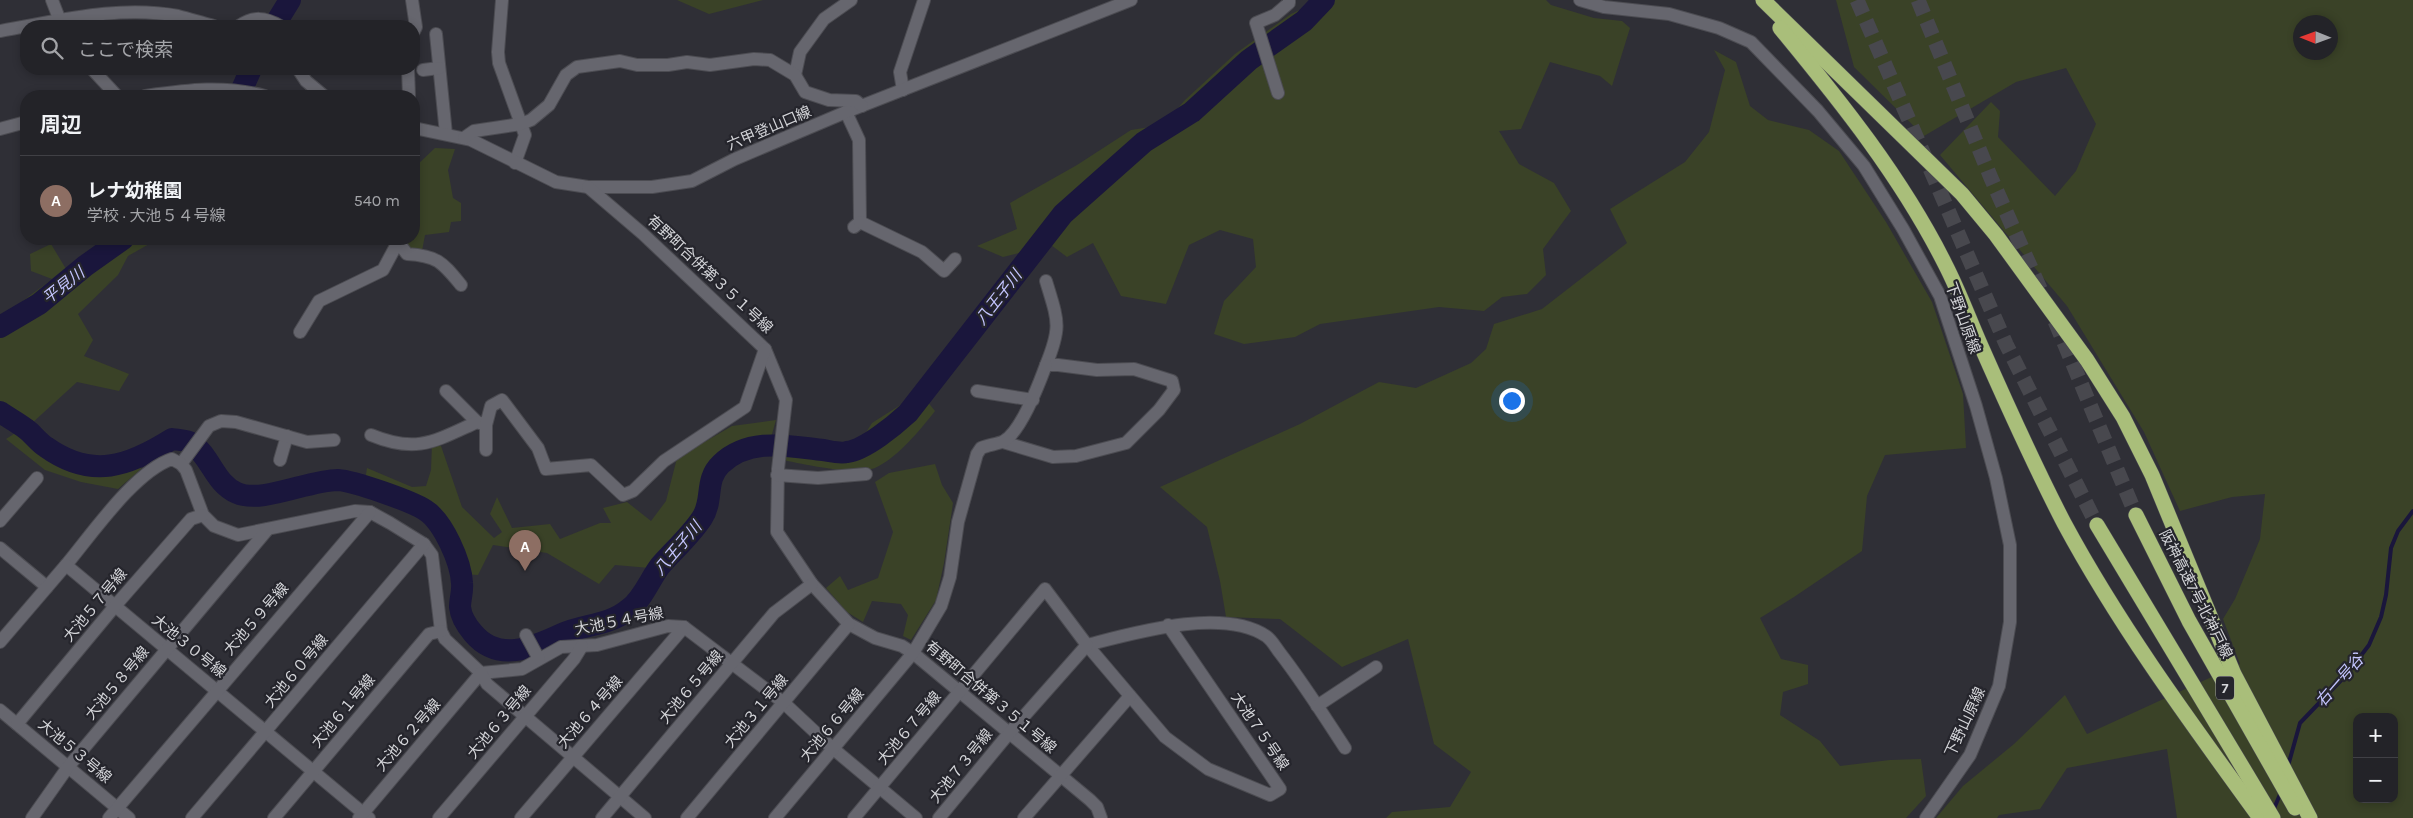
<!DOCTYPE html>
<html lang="ja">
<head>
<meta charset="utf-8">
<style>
	body { margin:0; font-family:Karla,"Noto Sans JP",sans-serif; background:#2b2b30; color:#f1f3f6 }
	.controls { position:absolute; right:15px; bottom:15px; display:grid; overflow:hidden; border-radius:10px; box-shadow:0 2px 8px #0003 }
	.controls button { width:45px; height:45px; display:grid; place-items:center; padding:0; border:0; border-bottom:1px solid #404045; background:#232328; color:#f1f3f6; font:25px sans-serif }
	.compass { position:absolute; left:2293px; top:15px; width:45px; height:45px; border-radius:50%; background:#232328; box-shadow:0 2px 8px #0003; rotate:271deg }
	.you { position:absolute; left:1511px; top:400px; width:18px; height:18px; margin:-12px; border:4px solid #fff; border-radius:50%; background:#1a73e8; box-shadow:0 0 0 8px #1a73e833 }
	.badge { display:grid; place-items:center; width:32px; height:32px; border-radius:50%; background:#b45309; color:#fff; font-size:16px; font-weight:700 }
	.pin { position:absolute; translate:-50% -41px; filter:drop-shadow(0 1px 2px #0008) }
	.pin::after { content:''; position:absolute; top:26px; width:18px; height:15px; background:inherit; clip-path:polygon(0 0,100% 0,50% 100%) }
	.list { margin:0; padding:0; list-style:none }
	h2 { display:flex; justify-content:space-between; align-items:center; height:65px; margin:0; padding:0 20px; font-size:21px }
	h2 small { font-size:16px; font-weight:400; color:#a3a4a8 }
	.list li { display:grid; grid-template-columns:32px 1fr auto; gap:15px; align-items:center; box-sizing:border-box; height:90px; padding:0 20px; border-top:1px solid #404045 }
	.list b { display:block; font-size:19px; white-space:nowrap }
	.list p { margin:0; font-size:16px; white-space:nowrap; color:#a3a4a8 }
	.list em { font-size:16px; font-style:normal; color:#a3a4a8 }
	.icon { flex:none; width:28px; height:28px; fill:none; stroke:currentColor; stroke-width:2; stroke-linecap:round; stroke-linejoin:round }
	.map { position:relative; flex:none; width:2413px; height:818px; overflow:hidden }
	.search { position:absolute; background:#232328; box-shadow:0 2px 8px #0003; left:20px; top:20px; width:400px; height:55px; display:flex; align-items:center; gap:12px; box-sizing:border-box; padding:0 18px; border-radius:20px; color:#a3a4a8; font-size:19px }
	.panel { position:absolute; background:#232328; box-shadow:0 2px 8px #0003; left:20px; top:90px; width:400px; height:155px; border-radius:20px }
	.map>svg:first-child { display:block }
</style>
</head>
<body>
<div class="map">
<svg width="2413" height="818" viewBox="0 0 2413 818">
	<rect width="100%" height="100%" fill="#2f2f36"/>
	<g fill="#3a4227" fill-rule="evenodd">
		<path d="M 677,0 L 763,0 L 709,14 Z"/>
		<path d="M 1321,0 L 1546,0 L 1551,5 L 1594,18 L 1622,21 L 1630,28 L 1612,86 L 1600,76 L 1550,62 L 1521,129 L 1499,131 L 1519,164 L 1554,183 L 1571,211 L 1543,249 L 1546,275 L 1527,294 L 1502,297 L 1484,311 L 1439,307 L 1320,324 L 1295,337 L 1244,344 L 1214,334 L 1224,301 L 1256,267 L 1253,239 L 1220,230 L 1189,245 L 1166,304 L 1121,296 L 1093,243 L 1067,257 L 1051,245 L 1003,257 L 977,246 L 1017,229 L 1010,203 L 1077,165 L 1131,130 L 1163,125 L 1185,100 L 1235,54 L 1291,14 Z"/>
		<path d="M 1836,0 L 2413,0 L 2413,818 L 2177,818 L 2167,749 L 2067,768 L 2040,809 L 1999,815 L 1997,818 L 1936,818 L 1963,786 L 2014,744 L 2065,695 L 2087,734 L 2240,664 L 2223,619 L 2235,599 L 2260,539 L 2265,494 L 2232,497 L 2180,511 L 2144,432 L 2067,306 L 1940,155 L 1991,102 L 2000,111 L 1998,137 L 2055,196 L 2076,171 L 2096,124 L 2066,68 L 2016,82 L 1924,136 L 1854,67 ZM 2300,22 L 2330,22 L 2330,52 L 2300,52 ZM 2357,717 L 2394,717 L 2394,799 L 2357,799 Z"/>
		<path d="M 1714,50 L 1736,62 L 1750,106 L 1768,120 L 1809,130 L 1839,151 L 1886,222 L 1932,302 L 1963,394 L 1966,448 L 1885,455 L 1867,496 L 1862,551 L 1794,597 L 1760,618 L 1781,659 L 1808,665 L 1808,684 L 1783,692 L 1780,715 L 1820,741 L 1840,766 L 1890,760 L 1921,759 L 1926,796 L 1906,818 L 1386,818 L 1392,812 L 1450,807 L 1471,772 L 1434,744 L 1408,639 L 1342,667 L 1280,619 L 1226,617 L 1220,581 L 1207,527 L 1160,487 L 1300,424 L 1379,382 L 1416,388 L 1471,363 L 1486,349 L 1494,324 L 1542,309 L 1627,243 L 1610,209 L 1685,162 L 1709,132 L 1725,70 Z"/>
		<path d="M 435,148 L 455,149 L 448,170 L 453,198 L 461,203 L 461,221 L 451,222 L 449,232 L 425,235 L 422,251 L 406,251 L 399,239 L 414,239 L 414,168 Z"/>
		<path d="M 108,239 L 158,239 L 128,256 L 118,275 L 78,314 L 93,340 L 84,356 L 129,374 L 119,391 L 77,382 L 31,424 L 0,407 L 0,318 L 52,279 L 31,271 L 30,254 L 51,244 L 66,269 Z"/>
		<path d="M 916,395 L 926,400 L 935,411 C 920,430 899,456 877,467 C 857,477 805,464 782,460 L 786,439 L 845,448 L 861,440 L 872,423 Z"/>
		<path d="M 776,420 L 770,441 L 733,448 L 724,477 L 699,514 L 650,568 L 615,565 L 599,584 L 547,553 L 493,545 L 478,575 L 463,574 L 455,547 L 433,510 L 365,481 L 367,468 L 412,487 L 426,486 L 431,470 L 432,444 L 441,446 L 462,507 L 494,538 L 502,532 L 490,514 L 497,497 L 512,528 L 550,524 L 560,539 L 600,523 L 611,523 L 603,508 L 627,502 L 651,521 L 666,501 L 677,458 L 732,426 Z"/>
		<path d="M 20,430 L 68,455 L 104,461 L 144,459 L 141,469 L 118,489 L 81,482 L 45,470 L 6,439 Z"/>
		<path d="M 935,464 L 942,485 L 953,503 L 944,563 L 936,600 L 911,640 L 903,636 L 908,615 L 901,604 L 872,601 L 863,622 L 847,612 L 826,588 L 840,576 L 848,590 L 878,578 L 893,532 L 875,482 L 889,473 Z"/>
	</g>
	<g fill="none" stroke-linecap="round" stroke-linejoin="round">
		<g stroke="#1a163c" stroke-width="4">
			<path d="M 2288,766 L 2300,723 L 2347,674 L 2369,645 L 2381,617 L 2386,595 L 2391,548 L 2398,531 L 2413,511"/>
			<path d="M 2273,811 L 2281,792"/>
		</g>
		<g stroke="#1a163c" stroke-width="22">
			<path d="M 274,26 L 290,0"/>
			<path d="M 239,96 L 251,69"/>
			<path d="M 0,327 L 39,304 L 85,266 L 123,239"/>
			<path d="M 0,412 C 9,418 18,423 26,429 C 33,434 38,442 46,447 C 92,480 129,466 172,439 C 178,440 187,440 191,443 C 211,456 214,483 237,493 C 261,504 309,480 338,480 C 354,481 411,501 425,510 C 443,521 461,562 462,583 C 463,591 460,599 460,607 C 461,617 467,626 473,633 C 498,663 532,648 562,634 C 584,624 609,626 629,609 C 643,599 650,579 660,566 C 674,550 691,535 702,518 C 714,500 704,480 721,464 C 749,437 788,446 823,450 C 830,451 840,454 847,452 C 865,450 895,425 908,413 L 1063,214 L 1144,142 L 1192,112 L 1249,60 L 1304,21 L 1324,0"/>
		</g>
		<g stroke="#48484e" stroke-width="15" stroke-dasharray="15 8" stroke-linecap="butt">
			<path d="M 1857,0 L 2006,344 L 2097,525"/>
			<path d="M 1918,0 L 1991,178 L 2042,293"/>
			<path d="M 2055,321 L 2136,515"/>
		</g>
		<g stroke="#4c4c52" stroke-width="14">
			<g id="minor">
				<path d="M 52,0 L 62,26"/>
				<path d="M 412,0 L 416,27 L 414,31"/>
				<path d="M 502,0 L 498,52 L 499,63 L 525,135 L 515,163"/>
				<path d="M 1580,0 L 1604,7 L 1669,14 L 1719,28 L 1751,42 L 1818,111 L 1864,166 L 1903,229 L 1940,296 L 1976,406 L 1996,478 L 2010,545 L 2010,622 L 1999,686 L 1970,755 L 1926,818"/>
				<path d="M 239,26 C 253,16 265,17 280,26"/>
				<path d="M 0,31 C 59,21 118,5 178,16 C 190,19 202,23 214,26"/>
				<path d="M 436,34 L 446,134"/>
				<path d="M 92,69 L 117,96"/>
				<path d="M 298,69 L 306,81 L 324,96"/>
				<path d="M 408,69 L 409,96"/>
				<path d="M 423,70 L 439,68"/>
				<path d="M 795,75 L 800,52 L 824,19 L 851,0"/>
				<path d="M 903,90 L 900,72 L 924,0"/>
				<path d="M 1278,93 L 1256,23 L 1275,15 L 1289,3 L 1289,0"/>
				<path d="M 145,96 C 188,90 222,85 265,96"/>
				<path d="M 846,112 L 859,140 L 860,222 L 854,227"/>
				<path d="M 414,128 L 471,140 L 556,182 L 588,187 L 652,187 L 692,181 L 735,159 L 846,112 L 1131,0"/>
				<path d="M 0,129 L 26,122"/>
				<path d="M 464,138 L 474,131 L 521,124 L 531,120 L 549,105 L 566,75 L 577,67 L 620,61 L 637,65 L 668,65 L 687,62 L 710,65 L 754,59 L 770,60 L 795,75 L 805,92 L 829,100 L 856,101 L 862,106"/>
				<path d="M 588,187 L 643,234 L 765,349 L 786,400 L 778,469 L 777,532 L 812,584 L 849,624 L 875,638 L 902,646 L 913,653 L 1090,800 L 1097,807 L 1101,818"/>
				<path d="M 860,222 L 922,252 L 944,271 L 955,259"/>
				<path d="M 396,239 L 407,254 C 438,256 442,262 461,285"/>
				<path d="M 300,332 L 319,301 L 383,270 L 398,242"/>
				<path d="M 446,391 L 477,422 L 483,424"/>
				<path d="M 977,391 L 1033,400"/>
				<path d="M 371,435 C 417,454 435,441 477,422"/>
				<path d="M 1003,442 L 1053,457 L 1076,456 L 1126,443 L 1159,410 L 1174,390 L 1172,381 L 1134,369 L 1097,370 L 1058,365 L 1046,365 C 1062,326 1058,321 1046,281"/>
				<path d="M 486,450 L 486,425 L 491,406 L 502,400 L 538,448 L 546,469 L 591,465 L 623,495 L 633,491 L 664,461 L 745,407 L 765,349"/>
				<path d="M 280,460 L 287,436"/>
				<path d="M 181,464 L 209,426 L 221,421 L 236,422 L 307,442 L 334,440"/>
				<path d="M 777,475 L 818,478 L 866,474"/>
				<path d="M 0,521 L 37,478"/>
				<path d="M 0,548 L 47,587"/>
				<path d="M 66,565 C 92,534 135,471 172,459 L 181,464 L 186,470 L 203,515 L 214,526 L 238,535 L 355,511 L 370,512 L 390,523 L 424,544 L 432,555 L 441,631 L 445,639 L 481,673 L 522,669 L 561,647 L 597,645 L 668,626 L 684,627 L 784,703 L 830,746 L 916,818"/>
				<path d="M 1168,625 L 1280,789 L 1270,795 L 1208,769 L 1165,737 L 1087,645 C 1134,633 1222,607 1266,636 C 1272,640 1276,648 1280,653 C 1304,684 1324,716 1345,748"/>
				<path d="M 526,635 L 539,659"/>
				<path d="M 0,642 L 66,565 L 369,818"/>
				<path d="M 1317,706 L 1376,667"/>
				<path d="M 0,710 L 129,818"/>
				<path d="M 17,724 L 115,606 L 191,519 L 203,515"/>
				<path d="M 32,818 L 68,767 L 268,529"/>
				<path d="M 109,818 L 370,512"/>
				<path d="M 192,818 L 424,544"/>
				<path d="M 274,818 L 429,634 L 441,631"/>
				<path d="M 359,818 L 481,673 L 487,684 L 645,818"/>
				<path d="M 439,818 L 574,659 L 582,646"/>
				<path d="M 521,818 L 684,627"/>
				<path d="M 602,818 L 774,613 L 812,584"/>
				<path d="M 687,818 L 849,624"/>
				<path d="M 775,818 L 913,653 L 941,606 L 950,577 L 958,522 L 977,454 L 981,448 C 988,445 998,444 1004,441 C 1021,431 1039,384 1046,365"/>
				<path d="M 854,818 L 1045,589 L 1087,645 L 1010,732 L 939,818"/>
				<path d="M 1024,818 L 1130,696"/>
			</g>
		</g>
		<g stroke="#4c4c52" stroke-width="16">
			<g id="highway">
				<path d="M 1763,0 L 1962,194 L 1996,235 L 2087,360 L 2123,417 L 2152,475 L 2234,674 L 2310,818"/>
				<path d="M 1780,28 C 1841,102 1902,178 1945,264 C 1959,291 1969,319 1981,346 C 2007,405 2034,465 2064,523 C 2120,627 2191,723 2260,818"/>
				<path d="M 2136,515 L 2189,621 L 2295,808"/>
				<path d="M 2097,525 L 2273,818"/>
			</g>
		</g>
		<use href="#minor" stroke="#66666e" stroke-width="12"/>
		<use href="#highway" stroke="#a9be7a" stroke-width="15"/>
	</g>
	<g text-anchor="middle" stroke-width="4.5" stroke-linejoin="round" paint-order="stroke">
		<rect fill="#25252c" stroke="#a0a0a5" stroke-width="1" x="2216" y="676.5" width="18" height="23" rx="4"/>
		<g font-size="14" font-weight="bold" fill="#d4d5d9">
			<text x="2225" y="693">7</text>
		</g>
		<g font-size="15" fill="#d4d5d9" stroke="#25252c">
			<text transform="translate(769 128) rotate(-23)" y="5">六甲登山口線</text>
			<text transform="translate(710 274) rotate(43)" y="5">有野町合併第３５１号線</text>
			<text transform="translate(1963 318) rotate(70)" y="5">下野山原線</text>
			<text transform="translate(2196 594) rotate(63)" y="5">阪神高速7号北神戸線</text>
			<text transform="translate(95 605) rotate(-50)" y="5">大池５７号線</text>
			<text transform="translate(256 619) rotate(-49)" y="5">大池５９号線</text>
			<text transform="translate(619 621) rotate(-11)" y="5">大池５４号線</text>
			<text transform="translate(189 646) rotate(39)" y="5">大池３０号線</text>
			<text transform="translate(296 671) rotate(-50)" y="5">大池６０号線</text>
			<text transform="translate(117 683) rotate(-50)" y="5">大池５８号線</text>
			<text transform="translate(691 687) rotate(-50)" y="5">大池６５号線</text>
			<text transform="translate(991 697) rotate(40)" y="5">有野町合併第３５１号線</text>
			<text transform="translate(343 711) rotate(-50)" y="5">大池６１号線</text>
			<text transform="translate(756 711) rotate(-50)" y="5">大池３１号線</text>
			<text transform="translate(590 712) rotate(-49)" y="5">大池６４号線</text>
			<text transform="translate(499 722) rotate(-50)" y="5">大池６３号線</text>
			<text transform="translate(1965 722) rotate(-65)" y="5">下野山原線</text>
			<text transform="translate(832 725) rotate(-50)" y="5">大池６６号線</text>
			<text transform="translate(909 728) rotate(-50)" y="5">大池６７号線</text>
			<text transform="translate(1260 731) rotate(56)" y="5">大池７５号線</text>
			<text transform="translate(408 735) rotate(-49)" y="5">大池６２号線</text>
			<text transform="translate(75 751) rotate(40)" y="5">大池５３号線</text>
			<text transform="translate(961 766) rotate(-51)" y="5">大池７３号線</text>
		</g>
		<g font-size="16" font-style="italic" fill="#c4c5ff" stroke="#25252c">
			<text transform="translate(63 285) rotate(-38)" y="6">平見川</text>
			<text transform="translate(998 297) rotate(-52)" y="6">八王子川</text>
			<text transform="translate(677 548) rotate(-50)" y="6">八王子川</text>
			<text transform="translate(2339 680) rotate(-49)" y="6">右一号谷</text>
		</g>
	</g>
</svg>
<div class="controls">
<button>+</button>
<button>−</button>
</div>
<svg class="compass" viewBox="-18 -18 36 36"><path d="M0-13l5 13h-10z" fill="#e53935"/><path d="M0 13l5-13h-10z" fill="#a3a4a8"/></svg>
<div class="you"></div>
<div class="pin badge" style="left:525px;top:571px;background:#8d6e63">A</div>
<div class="search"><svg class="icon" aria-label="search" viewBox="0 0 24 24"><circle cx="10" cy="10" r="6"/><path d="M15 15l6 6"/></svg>ここで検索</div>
<section class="panel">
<h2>周辺<small></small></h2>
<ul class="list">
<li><span class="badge" style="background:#8d6e63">A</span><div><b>レナ幼稚園</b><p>学校 · 大池５４号線</p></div><em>540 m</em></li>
</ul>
</section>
</div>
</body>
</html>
